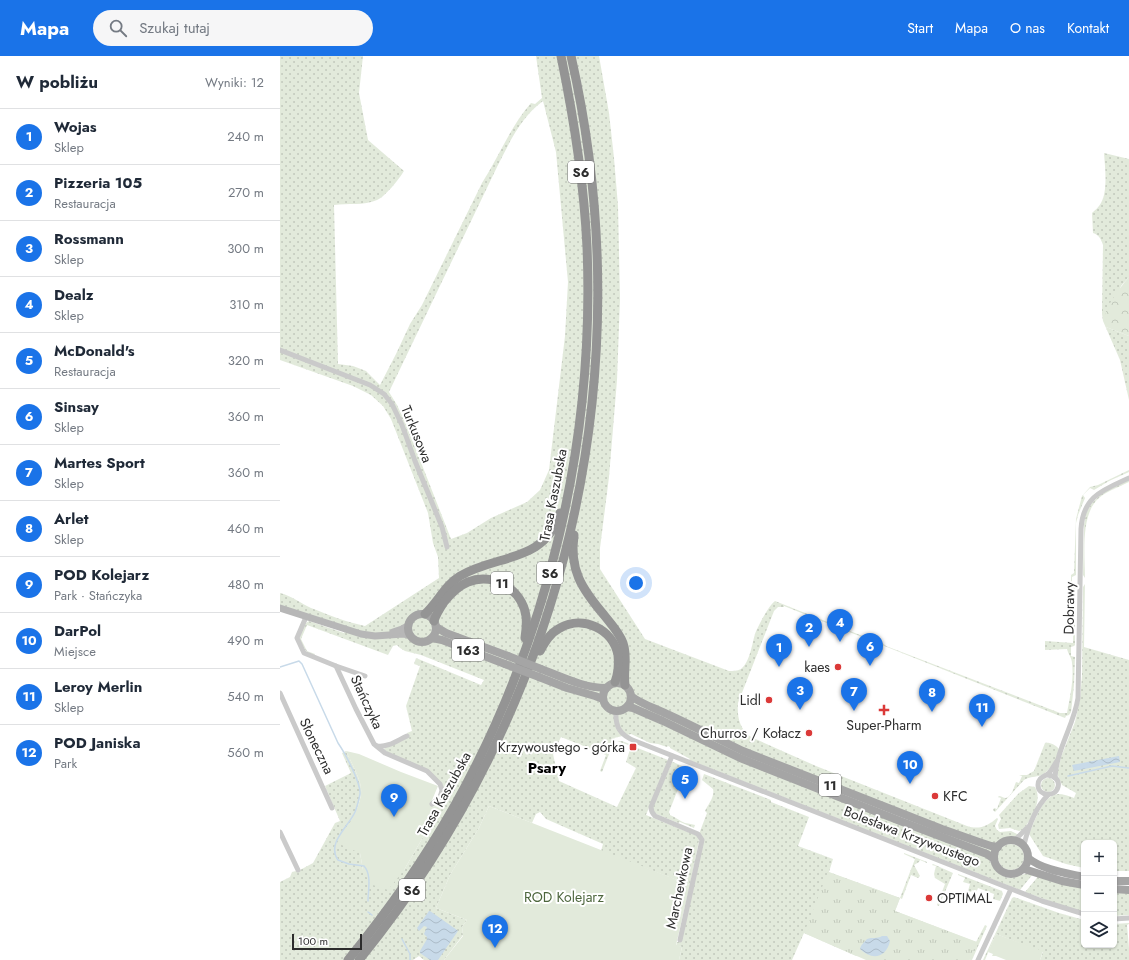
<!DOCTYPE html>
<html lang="pl">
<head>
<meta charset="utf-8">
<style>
	body { margin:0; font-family:Jost,sans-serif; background:#f6f6f7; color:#1f2937 }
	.controls { position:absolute; right:12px; bottom:12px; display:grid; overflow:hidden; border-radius:6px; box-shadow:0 1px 3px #0004 }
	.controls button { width:36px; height:36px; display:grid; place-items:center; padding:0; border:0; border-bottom:1px solid #e0e1e3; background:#fff; color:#1f2937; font:20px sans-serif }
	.scale { position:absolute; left:12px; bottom:10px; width:70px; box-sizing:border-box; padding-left:4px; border:2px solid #2d2d2d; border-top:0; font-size:11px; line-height:14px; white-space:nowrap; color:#2d2d2d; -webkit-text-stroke:3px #fff; paint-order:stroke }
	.you { position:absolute; left:356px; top:527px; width:14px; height:14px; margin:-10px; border:3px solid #fff; border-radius:50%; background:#1a73e8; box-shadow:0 0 0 6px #1a73e833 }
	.badge { display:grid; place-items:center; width:26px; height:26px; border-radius:50%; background:#1a73e8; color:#fff; font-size:13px; font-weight:700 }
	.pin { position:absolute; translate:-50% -33px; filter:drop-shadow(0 1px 2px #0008) }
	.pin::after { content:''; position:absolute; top:21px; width:14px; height:12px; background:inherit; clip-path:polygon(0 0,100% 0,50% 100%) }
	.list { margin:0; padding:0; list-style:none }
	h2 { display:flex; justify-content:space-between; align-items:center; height:52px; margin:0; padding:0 16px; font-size:17px }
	h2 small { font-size:13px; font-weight:400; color:#747a83 }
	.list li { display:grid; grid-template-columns:26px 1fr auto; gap:12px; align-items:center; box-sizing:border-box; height:56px; padding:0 16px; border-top:1px solid #e0e1e3 }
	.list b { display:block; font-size:15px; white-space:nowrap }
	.list p { margin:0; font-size:13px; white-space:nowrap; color:#747a83 }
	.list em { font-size:13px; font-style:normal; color:#747a83 }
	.icon { flex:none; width:22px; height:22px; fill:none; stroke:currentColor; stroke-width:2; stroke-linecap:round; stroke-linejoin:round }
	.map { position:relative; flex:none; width:849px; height:904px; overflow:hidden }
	header { display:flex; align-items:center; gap:24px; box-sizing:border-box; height:56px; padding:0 20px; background:#1a73e8; color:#fff }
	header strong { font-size:19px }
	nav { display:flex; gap:22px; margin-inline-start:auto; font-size:14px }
	.search { width:280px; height:36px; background:#f6f6f7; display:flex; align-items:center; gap:10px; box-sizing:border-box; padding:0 14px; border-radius:22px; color:#747a83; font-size:15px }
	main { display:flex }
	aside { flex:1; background:#fff }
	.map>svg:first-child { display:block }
</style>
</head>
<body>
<header>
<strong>Mapa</strong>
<div class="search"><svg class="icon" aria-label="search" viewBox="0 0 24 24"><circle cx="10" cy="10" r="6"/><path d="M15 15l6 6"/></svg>Szukaj tutaj</div>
<nav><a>Start</a><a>Mapa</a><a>O nas</a><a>Kontakt</a></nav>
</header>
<main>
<aside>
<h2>W pobliżu<small>Wyniki: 12</small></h2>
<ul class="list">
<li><span class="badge">1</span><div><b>Wojas</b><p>Sklep</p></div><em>240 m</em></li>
<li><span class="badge">2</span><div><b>Pizzeria 105</b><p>Restauracja</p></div><em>270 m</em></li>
<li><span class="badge">3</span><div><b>Rossmann</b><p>Sklep</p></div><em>300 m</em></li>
<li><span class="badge">4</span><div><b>Dealz</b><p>Sklep</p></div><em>310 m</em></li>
<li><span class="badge">5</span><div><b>McDonald's</b><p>Restauracja</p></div><em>320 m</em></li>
<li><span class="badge">6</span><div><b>Sinsay</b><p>Sklep</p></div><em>360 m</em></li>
<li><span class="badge">7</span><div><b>Martes Sport</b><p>Sklep</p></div><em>360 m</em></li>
<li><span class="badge">8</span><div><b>Arlet</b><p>Sklep</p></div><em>460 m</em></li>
<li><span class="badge">9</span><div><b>POD Kolejarz</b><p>Park · Stańczyka</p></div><em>480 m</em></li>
<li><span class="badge">10</span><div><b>DarPol</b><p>Miejsce</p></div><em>490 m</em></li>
<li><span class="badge">11</span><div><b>Leroy Merlin</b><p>Sklep</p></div><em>540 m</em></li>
<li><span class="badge">12</span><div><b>POD Janiska</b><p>Park</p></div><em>560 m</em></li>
</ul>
</aside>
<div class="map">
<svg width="849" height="904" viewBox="0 0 849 904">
	<defs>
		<pattern id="grass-dots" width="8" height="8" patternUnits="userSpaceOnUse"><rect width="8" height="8" fill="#e2eadb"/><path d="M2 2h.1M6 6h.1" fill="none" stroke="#c2c9bc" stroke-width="1.8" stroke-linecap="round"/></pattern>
		<pattern id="forest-crowns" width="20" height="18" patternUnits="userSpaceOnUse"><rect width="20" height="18" fill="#e2eadb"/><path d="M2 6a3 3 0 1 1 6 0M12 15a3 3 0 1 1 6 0" fill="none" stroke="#c2c9bc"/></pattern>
		<pattern id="park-tufts" width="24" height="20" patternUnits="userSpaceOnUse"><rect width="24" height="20" fill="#e2eadb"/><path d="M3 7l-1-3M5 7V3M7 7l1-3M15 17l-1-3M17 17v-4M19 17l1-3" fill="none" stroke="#c2c9bc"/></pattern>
		<pattern id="water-waves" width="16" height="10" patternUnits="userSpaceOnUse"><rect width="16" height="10" fill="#c8dae9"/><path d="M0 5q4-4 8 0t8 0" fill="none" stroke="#acbbc8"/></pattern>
	</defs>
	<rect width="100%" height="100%" fill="#fff"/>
	<g fill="url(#grass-dots)" fill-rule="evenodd">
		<path d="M 0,0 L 83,0 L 79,37 L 88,84 L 124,115 C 119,123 105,141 97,144 C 84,150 67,147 54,149 L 58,308 L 73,310 L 86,315 L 100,329 L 116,298 L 130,268 L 142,249 L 202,127 C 219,101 230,71 251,47 L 255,48 L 262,42 L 256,0 L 319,0 L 329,57 L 334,102 L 338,150 L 340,243 L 337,324 L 329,421 L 320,492 L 320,513 L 365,583 L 449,615 C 453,615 457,615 461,613 C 470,606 472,588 475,578 C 478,570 489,549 495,545 L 595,585 L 600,585 L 606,590 L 780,657 L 787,657 C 790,641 794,624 792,607 C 792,602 788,598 787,593 L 765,594 L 765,585 L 793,587 L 794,533 L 791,530 L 791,519 L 794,517 L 796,463 L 802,440 L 810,431 L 818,429 L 849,414 L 849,416 L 829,425 L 814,434 L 810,432 L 803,439 L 805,442 L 798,459 L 796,467 L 796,519 L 792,521 L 792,529 L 795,531 L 795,589 L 794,590 L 791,591 L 791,600 L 795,601 L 794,629 L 791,656 L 789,659 L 786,660 L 785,662 L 504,550 L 504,551 L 498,551 L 494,555 L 458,647 C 457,660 459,673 471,681 L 536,710 L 687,770 C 699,774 708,770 717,762 L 718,763 L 715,770 L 717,774 L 720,776 L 731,775 L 739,779 L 736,780 L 726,782 L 715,787 L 711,787 L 688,780 L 504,708 L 385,660 L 712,794 L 711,796 L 382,668 L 706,801 C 712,806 713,813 720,818 C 733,828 740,815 753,818 L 740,834 L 409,704 L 410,703 L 390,692 L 390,691 L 388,690 L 387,691 L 378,688 L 370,687 L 351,678 L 334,682 L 335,683 L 322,716 L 320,715 L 326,699 L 281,681 L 273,698 L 279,725 L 337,751 L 356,712 L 346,706 L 351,690 L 337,685 L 342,685 L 352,689 L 352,691 L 354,692 L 355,691 L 388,704 L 366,759 L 418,780 L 419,785 L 410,829 L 321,795 L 323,788 L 266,763 L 260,756 L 256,758 L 252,767 L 209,750 L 199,772 L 170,819 L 156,852 L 187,864 L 182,871 L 183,879 L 164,904 L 144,904 L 139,900 L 133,904 L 0,904 L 0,826 L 10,821 L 12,816 L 20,814 L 33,807 L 55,767 L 60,765 L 45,730 L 71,717 L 62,697 L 66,695 C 71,706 77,716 80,727 C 84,738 76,756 71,766 L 80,797 L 83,814 L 124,814 L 161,750 L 155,751 L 150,749 L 156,747 L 161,748 L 164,736 L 162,731 L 149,715 L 108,697 L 104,693 L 106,691 L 128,681 L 127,677 L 132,675 L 126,650 L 140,610 L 134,608 L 136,602 L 201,629 L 204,624 L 141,599 L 125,595 L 120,592 L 117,589 L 113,590 L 108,599 L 27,569 L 21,583 L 27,595 L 35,598 L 34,600 L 26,595 L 19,583 C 22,576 23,568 29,565 L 64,577 L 66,572 L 0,550 L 0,537 C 12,540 20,547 31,552 C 49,559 66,566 85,570 L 159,522 L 158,501 L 153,487 L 148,457 L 111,363 L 103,350 L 91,339 L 73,330 L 0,304 ZM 263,45 L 276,96 L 288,226 L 285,280 L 269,414 L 260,434 L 247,446 L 211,462 L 187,477 L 171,483 L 126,368 L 117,349 L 109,336 L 217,111 C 229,87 241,61 263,45 Z"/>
		<path d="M 824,97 L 849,103 L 849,221 L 841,230 L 826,271 L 849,280 L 849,344 L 840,304 L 823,265 L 822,258 L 823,189 C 821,183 819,179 813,177 L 812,157 C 815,154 819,151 821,147 C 828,135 825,111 824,97 Z"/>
		<path d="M 849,424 L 849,426 C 839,431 827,435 819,442 C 800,458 805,499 805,522 L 803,519 L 804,468 L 806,457 L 812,447 L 822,437 Z"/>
		<path d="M 805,528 L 804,591 L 849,604 L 849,815 L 834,815 L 834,787 L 804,787 L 804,812 L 786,808 L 763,800 L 749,778 C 755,765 762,740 778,738 C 783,738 789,740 794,742 L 796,737 L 782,729 L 778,720 L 778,715 L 781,701 L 795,666 L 800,643 L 802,620 L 803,531 Z"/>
		<path d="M 765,687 C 769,686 776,689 779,693 C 777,704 770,716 759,720 C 753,721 749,721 744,724 L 715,756 L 713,754 L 714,752 L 717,753 L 721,742 L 718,741 L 719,740 C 721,740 723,742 726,742 C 732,740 734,731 736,726 L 739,727 L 742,720 L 739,719 L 747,719 L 754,715 Z"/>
		<path d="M 392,706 L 393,706 L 416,716 L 415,719 L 412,720 L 411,715 L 406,714 L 406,717 L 404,718 L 389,756 L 390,759 C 395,761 400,765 405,767 C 409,768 412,768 415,769 L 414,772 L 400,766 L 398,767 L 374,757 L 372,753 Z"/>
		<path d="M 424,718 L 491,744 L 491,746 L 529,761 L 518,790 L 553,803 L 549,816 L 620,842 L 635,803 L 624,798 L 624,797 L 647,806 L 647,807 L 640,804 L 639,806 L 634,809 L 640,820 L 638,822 L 631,819 L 622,843 L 620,842 L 615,855 L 696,886 L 705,869 L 707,870 L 692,904 L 576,900 L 524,877 L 512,904 L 399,904 L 402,891 L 396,890 L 397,886 L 401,886 L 423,787 L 419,778 L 427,757 L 425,755 C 428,748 435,741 433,733 L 422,724 Z"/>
		<circle cx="768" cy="729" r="7"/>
		<path d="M 749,730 L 755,731 C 763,745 751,763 743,774 L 739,775 L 730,772 L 719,773 L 718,769 L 721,763 L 719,759 L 739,737 Z"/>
		<circle cx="731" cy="801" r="13"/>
		<path d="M 653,808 L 673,817 L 659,850 L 657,849 L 665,828 L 655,822 L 654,818 L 656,810 L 652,809 Z"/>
		<path d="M 678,818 L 722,835 L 723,838 L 720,845 L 713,843 L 714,838 L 698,832 L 696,836 L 692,834 L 691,836 L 688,835 L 690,828 L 683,826 L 685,822 L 678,819 Z"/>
		<path d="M 758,820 L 804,832 L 804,856 L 777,848 L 745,836 L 756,823 Z"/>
		<path d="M 834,836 L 849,837 L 849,859 L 834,860 Z"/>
		<path d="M 734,841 L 779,857 L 804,864 L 804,889 L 834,889 L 834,868 L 849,867 L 849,868 L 847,869 L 849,892 L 849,904 L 760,904 L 763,896 L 716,878 L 705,904 L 703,904 L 732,842 Z"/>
	</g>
	<path fill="url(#forest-crowns)" d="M 849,221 L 849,280 L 826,271 C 825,267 824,263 825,259 C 827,249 842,229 849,221 Z"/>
	<path fill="url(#park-tufts)" d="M 548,816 L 620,842 L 615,855 L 697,886 L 689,904 L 586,904 L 524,877 Z"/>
	<g fill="#e2eadb">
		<path d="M 66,695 L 79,698 L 121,716 L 158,730 L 150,749 L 155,751 L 161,750 L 124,814 L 108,834 L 90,828 L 83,814 L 80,797 L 57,787 C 67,772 86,745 80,727 C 77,716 71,706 66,695 Z"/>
		<path d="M 209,750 L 410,829 L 396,889 L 402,891 L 399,904 L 164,904 L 183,880 L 182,871 L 187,864 L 156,852 L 170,819 L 199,772 Z"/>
		<path d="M 716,878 L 763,895 L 760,904 L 726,904 L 716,900 L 712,900 L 713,898 L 708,896 Z"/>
	</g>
	<g fill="url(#water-waves)">
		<path d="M 839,700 L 840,706 L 794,715 L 792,709 Z"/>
		<path d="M 149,855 L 150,855 L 177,874 L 178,875 L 158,904 L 150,904 L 140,897 L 140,895 L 147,883 L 147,881 L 144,878 L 147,871 L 144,870 L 139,875 L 137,872 Z"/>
		<path d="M 602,880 L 607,880 L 610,885 C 606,903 591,904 580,893 C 581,888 584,887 587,883 C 592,881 597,883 602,880 Z"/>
	</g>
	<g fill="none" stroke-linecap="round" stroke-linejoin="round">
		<g stroke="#c8dae9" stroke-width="1.5">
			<path d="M 0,611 L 19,605 L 22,608 L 58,687 C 65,697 81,727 80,738 C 79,743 77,751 75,756 C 69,770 46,787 58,804 L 69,808 L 84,810 C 92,819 88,834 88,845"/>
			<path d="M 788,720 L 832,710 L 849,712"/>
			<path d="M 88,856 L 92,859"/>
			<path d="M 122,883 L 130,898 L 130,904"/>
		</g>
		<g stroke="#cacaca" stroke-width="5">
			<path d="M 0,294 L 90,329 L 104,338 L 112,348 L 122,369 L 135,405 L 162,471 L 167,491"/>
			<path d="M 26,561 L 17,582 L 24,597 L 56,610 L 76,653 L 94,688 L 105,697 L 147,715 L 160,728 L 162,734 L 161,738 L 159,742 L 152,748"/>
			<path d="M 56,610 L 85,620"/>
			<path d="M 0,637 L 52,752"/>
			<path d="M 336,655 C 335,671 340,679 355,685 L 762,845 L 804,858"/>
			<path d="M 97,690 C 107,692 118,684 127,680"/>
			<path d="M 392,700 L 371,751 C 371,755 372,757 375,760 L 418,778 L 422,784 L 400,884"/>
			<path d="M 767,719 C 774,719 780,724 778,731 C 775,742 758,740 758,729 C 758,722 763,721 768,718 C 771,716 774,709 777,705"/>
			<path d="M 775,722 C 776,694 794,669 798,642 L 801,473 C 803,440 823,434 849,422"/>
			<path d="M 0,776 L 18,814"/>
			<path d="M 735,784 L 748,771"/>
			<path d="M 744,789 C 748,772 755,752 768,739"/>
			<path d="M 834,863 L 849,862"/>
			<path d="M 698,904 L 731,833"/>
		</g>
		<g stroke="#b7b7b7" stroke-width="7">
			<path d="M 0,552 L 81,578 L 95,580 L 123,578 L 129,579"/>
			<path d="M 113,576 L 122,573 L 128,570"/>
		</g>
		<g stroke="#a5a5a5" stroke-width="8">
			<circle cx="142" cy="572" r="14"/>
			<path d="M 156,571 L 166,577 L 228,600"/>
			<path d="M 152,582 L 162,584 L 225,608"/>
			<path d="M 261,613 C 282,621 304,632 326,632"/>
			<path d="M 259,621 L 287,632 L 315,640 L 323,643"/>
			<circle cx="337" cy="641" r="14"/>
			<path d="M 351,640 C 361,648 375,652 387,658 C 413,670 438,683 463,695 L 662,773 L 699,786 L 711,790 L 718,791"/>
			<path d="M 347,651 L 353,652 L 383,665 L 460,702 L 620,765 L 707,798 L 714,803"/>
			<circle cx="731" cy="801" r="17"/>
			<path d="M 748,802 C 763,814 786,817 804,821"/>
			<path d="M 744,813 L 782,825 L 804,829"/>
			<path d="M 834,825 L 849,825"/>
			<path d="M 834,833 L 849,834"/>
		</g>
		<g stroke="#949494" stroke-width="9">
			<path d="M 294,479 C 289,514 302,533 324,559 C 331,568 339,576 343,587 C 348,601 343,614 345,629"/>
			<path d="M 145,558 C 158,546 165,529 180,520 C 217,498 265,507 280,457"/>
			<path d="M 154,565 C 156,558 160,552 164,546 C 171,537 178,530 188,526 C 213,516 242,533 246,560 C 247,568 246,575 245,582"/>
			<path d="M 260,595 C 265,586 270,577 280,572 C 303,559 333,573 338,599 C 339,608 338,618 335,626"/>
			<path d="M 68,904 C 108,855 144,804 175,749 C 269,580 315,384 307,191 C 304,127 294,63 281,0"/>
			<path d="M 79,904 C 286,650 364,320 291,0"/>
		</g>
		<g stroke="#a5a5a5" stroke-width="8">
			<path d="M 228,600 L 261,613"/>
			<path d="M 225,608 L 259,621"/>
		</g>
	</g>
	<g fill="#db3938" stroke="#fff" stroke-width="1.5">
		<circle cx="558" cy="611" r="4"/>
		<circle cx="489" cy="644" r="4"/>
		<path d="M602 648h4v4h4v4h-4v4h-4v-4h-4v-4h4z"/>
		<circle cx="529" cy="677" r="4"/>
		<rect x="349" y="687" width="8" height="8" rx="2"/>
		<circle cx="655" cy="740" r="4"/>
		<circle cx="649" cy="842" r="4"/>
	</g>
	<g text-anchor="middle" stroke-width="4" stroke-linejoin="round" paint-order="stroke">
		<g fill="#fff" stroke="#6c6c6c" stroke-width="1">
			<rect x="288" y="105" width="26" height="22" rx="3"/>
			<rect x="257" y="506" width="26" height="22" rx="3"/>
			<rect x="211" y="516" width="22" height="22" rx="3"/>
			<rect x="172" y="583" width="32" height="22" rx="3"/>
			<rect x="539" y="718" width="22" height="22" rx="3"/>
			<rect x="119" y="823" width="26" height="22" rx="3"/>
		</g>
		<g font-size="13" font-weight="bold" fill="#2d2d2d">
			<text x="301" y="121">S6</text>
			<text x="270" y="522">S6</text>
			<text x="222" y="532">11</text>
			<text x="188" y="599">163</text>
			<text x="550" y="734">11</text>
			<text x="132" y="839">S6</text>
		</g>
		<g font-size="14" fill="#2d2d2d" stroke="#fff">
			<text transform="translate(137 378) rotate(68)" y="5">Turkusowa</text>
			<text transform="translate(273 439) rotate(-79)" y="5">Trasa Kaszubska</text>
			<text transform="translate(789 552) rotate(-89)" y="5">Dobrawy</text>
			<text transform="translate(87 646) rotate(65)" y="5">Stańczyka</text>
			<text transform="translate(37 690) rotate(64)" y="5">Słoneczna</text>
			<text transform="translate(164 738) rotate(-61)" y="5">Trasa Kaszubska</text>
			<text transform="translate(632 780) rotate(21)" y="5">Bolesława Krzywoustego</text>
			<text transform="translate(399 832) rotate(-78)" y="5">Marchewkowa</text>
		</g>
		<g font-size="14" fill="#2d2d2d" stroke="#fff" text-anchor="end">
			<text x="550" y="616">kaes</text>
			<text x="481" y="649">Lidl</text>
			<text x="604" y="674" text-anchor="middle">Super-Pharm</text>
			<text x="521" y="682">Churros / Kołacz</text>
			<text x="345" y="696">Krzywoustego - górka</text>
			<text x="663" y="745" text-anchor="start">KFC</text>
			<text x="657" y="847" text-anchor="start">OPTIMAL</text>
		</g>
		<g font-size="14" fill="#4d663d" stroke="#fff">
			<text x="284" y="846">ROD Kolejarz</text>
		</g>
		<g font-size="15" font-weight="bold" fill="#000" stroke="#fff">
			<text x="267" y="717">Psary</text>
		</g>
	</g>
</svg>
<div class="controls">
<button>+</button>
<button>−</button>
<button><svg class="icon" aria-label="layers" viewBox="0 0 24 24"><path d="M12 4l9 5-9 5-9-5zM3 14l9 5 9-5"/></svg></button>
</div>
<div class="scale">100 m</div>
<div class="you"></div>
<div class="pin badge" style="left:499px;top:611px">1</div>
<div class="pin badge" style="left:529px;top:591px">2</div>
<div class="pin badge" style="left:520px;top:654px">3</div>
<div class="pin badge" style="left:560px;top:586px">4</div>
<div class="pin badge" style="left:405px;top:743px">5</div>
<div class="pin badge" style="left:590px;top:610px">6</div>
<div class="pin badge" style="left:574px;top:655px">7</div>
<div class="pin badge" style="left:652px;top:656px">8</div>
<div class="pin badge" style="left:114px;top:761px">9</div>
<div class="pin badge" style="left:630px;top:728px">10</div>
<div class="pin badge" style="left:702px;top:671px">11</div>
<div class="pin badge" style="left:215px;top:892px">12</div>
</div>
</main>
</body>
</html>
